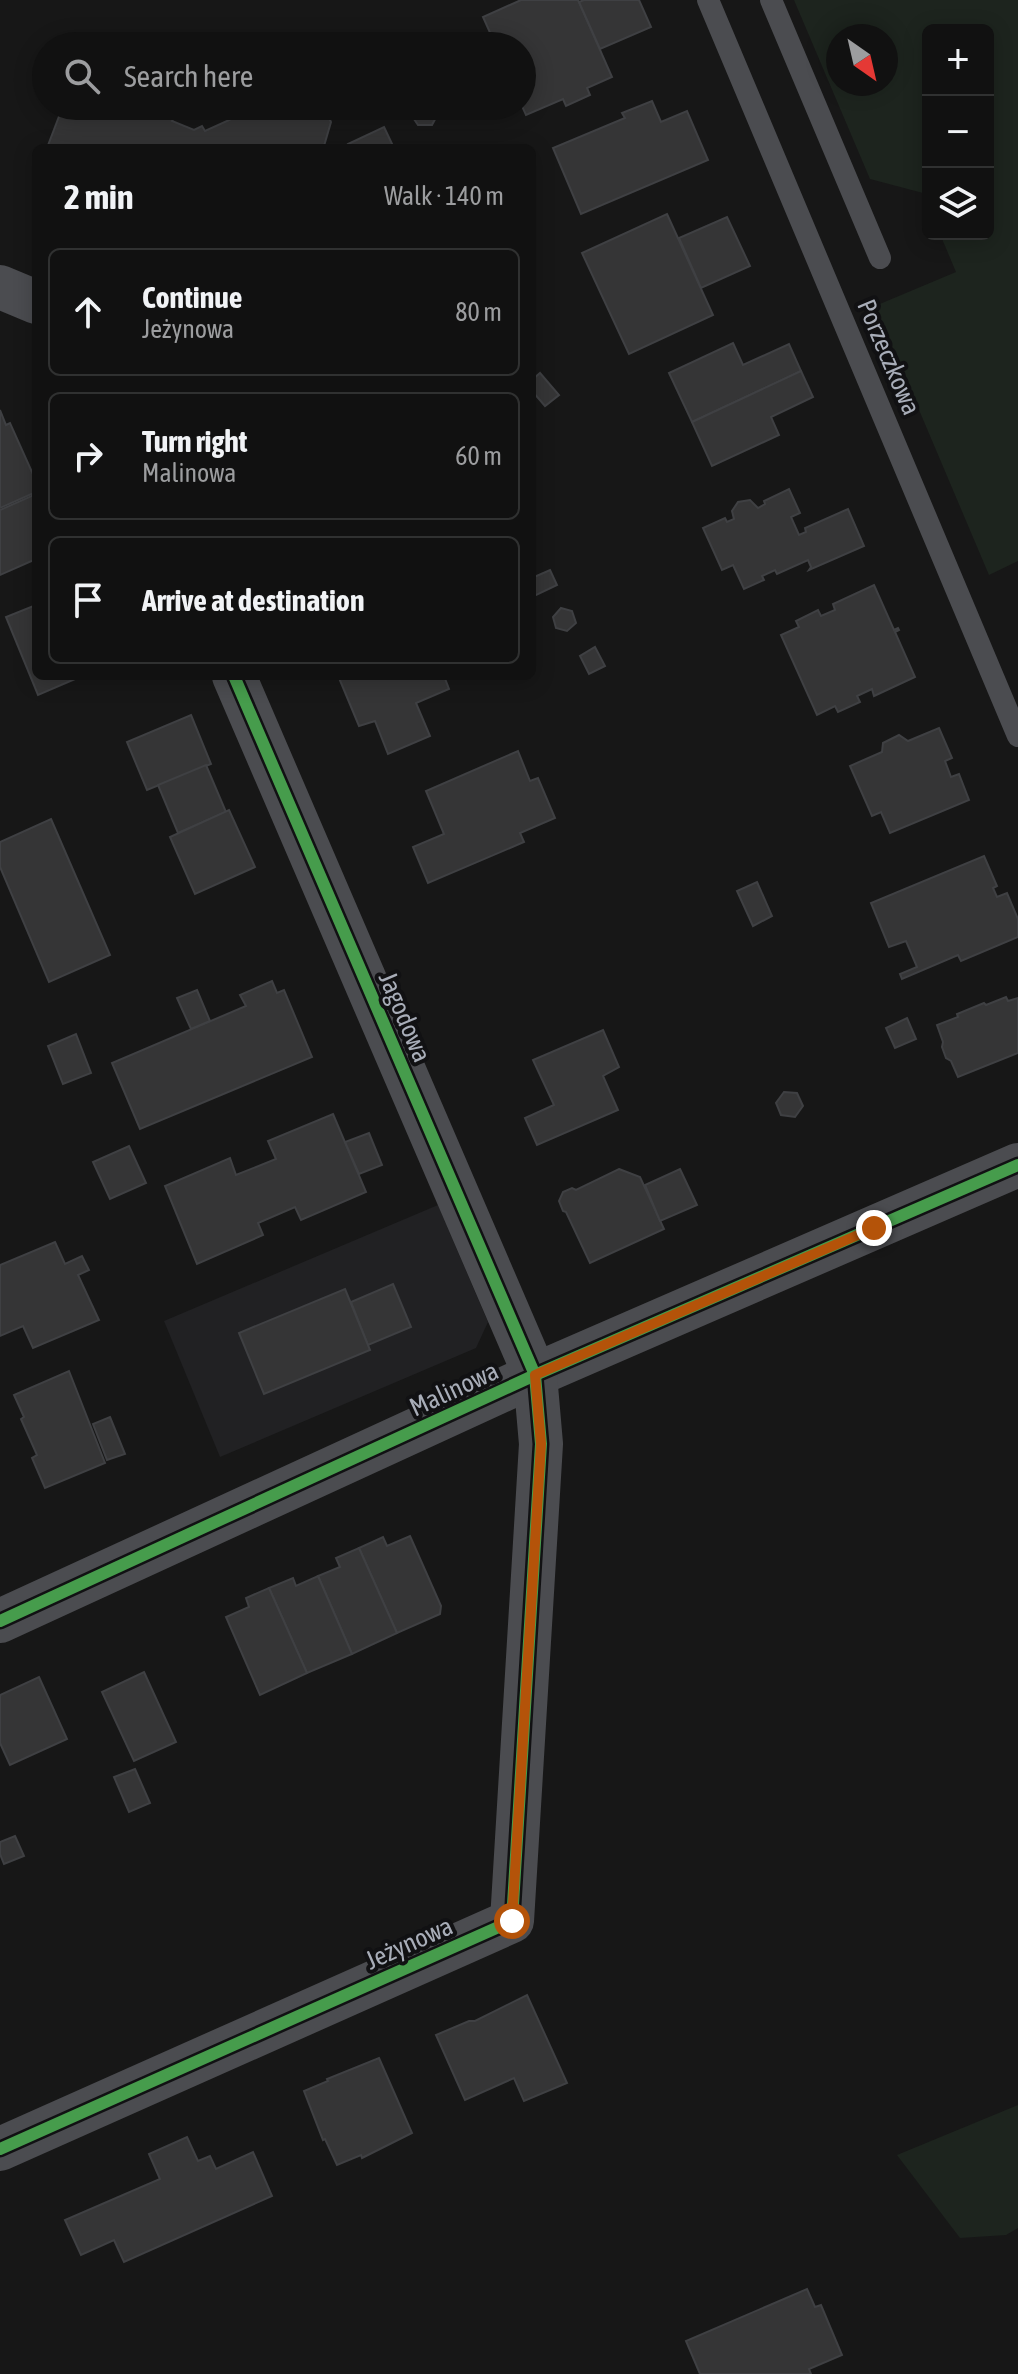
<!DOCTYPE html>
<html lang="en">
<head>
<meta charset="utf-8">
<style>
	body { margin:0; font-family:"Asap Condensed",sans-serif; background:#1e1f1f; color:#f1f3f6 }
	.controls { position:absolute; right:24px; top:24px; display:grid; overflow:hidden; border-radius:12px; box-shadow:0 4px 20px #0003 }
	.controls button { width:72px; height:72px; display:grid; place-items:center; padding:0; border:0; border-bottom:2px solid #303131; background:#111; color:#f1f3f6; font:40px sans-serif }
	.compass { position:absolute; left:826px; top:24px; width:72px; height:72px; border-radius:50%; background:#111; box-shadow:0 4px 20px #0003; rotate:146deg }
	.stop { position:absolute; width:24px; height:24px; margin:-18px; border:6px solid #b45309; border-radius:50%; background:#fff }
	.stop.end { background:#b45309; border-color:#fff; box-shadow:0 2px 8px #0008 }
	.list { margin:0; padding:0; list-style:none }
	h2 { display:flex; justify-content:space-between; align-items:center; height:104px; margin:0; padding:0 32px; font-size:34px }
	h2 small { font-size:26px; font-weight:400; color:#9c9d9f }
	.list li { display:grid; grid-template-columns:52px 1fr auto; gap:24px; align-items:center; box-sizing:border-box; height:128px; margin:0 16px 16px; padding:0 16px; border:2px solid #303131; border-radius:12px }
	.list b { display:block; font-size:30px; white-space:nowrap }
	.list p { margin:0; font-size:26px; white-space:nowrap; color:#9c9d9f }
	.list em { font-size:26px; font-style:normal; color:#9c9d9f }
	.icon { flex:none; width:44px; height:44px; fill:none; stroke:currentColor; stroke-width:2; stroke-linecap:round; stroke-linejoin:round }
	.map { position:relative; flex:none; width:1018px; height:2374px; overflow:hidden }
	.search { position:absolute; background:#111; box-shadow:0 4px 20px #0003; left:32px; top:32px; width:504px; height:88px; display:flex; align-items:center; gap:20px; box-sizing:border-box; padding:0 28px; border-radius:44px; color:#9c9d9f; font-size:30px }
	.panel { position:absolute; background:#111; box-shadow:0 4px 20px #0003; left:32px; top:144px; width:504px; height:536px; border-radius:12px }
	.map>svg:first-child { display:block }
</style>
</head>
<body>
<div class="map">
<svg width="1018" height="2374" viewBox="0 0 1018 2374">
	<rect width="100%" height="100%" fill="#171717"/>
	<path fill="#212123" d="M 438,1205 L 488,1322 L 476,1348 L 220,1457 L 164,1321 Z"/>
	<g fill="#1d241e" fill-rule="evenodd">
		<path d="M 794,0 L 1018,0 L 1018,561 L 989,575 L 875,306 L 956,272 L 940,234 L 988,234 L 988,30 L 928,30 L 928,205 L 923,193 L 870,179 ZM 838,36 L 886,36 L 886,84 L 838,84 Z"/>
		<path d="M 1018,2105 L 1018,2228 L 1006,2235 L 960,2238 L 897,2155 Z"/>
	</g>
	<g fill="#353536" stroke="#3f4043" stroke-width="2">
		<path d="M 521,0 L 578,0 L 612,77 L 587,88 L 590,95 L 566,106 L 563,99 L 526,115 L 522,106 L 522,46 L 496,46 L 483,17 Z"/>
		<path d="M 584,0 L 639,0 L 651,27 L 600,49 L 579,2 Z"/>
		<path d="M 652,101 L 661,122 L 687,111 L 708,160 L 581,214 L 553,148 L 625,118 L 622,113 Z"/>
		<path d="M 63,106 L 148,106 L 174,117 L 172,121 L 194,130 L 202,126 L 205,131 L 260,106 L 324,106 L 331,122 L 324,146 L 318,148 L 47,148 Z"/>
		<path d="M 414,106 L 436,106 L 439,112 L 432,125 L 418,125 L 410,113 Z"/>
		<path d="M 384,127 L 394,148 L 350,148 L 348,144 Z"/>
		<path d="M 667,214 L 713,315 L 629,354 L 582,253 Z"/>
		<path d="M 727,217 L 750,266 L 701,288 L 679,238 Z"/>
		<path d="M 733,343 L 743,365 L 789,344 L 801,371 L 692,422 L 669,373 Z"/>
		<path d="M 801,371 L 813,397 L 771,417 L 779,435 L 712,466 L 692,422 Z"/>
		<path d="M 540,373 L 559,395 L 545,406 L 532,391 L 532,380 Z"/>
		<path d="M 0,410 L 6,425 L 10,423 L 36,481 L 36,492 L 0,508 Z"/>
		<path d="M 789,489 L 800,513 L 791,517 L 799,535 L 806,532 L 805,528 L 848,509 L 864,546 L 809,570 L 811,567 L 808,560 L 777,574 L 775,570 L 762,576 L 764,580 L 744,589 L 733,565 L 722,570 L 703,528 L 725,518 L 727,522 L 734,519 L 732,511 L 738,502 L 750,500 L 758,508 L 765,504 L 764,501 Z"/>
		<path d="M 36,494 L 36,559 L 0,575 L 0,510 Z"/>
		<path d="M 550,570 L 557,585 L 532,597 L 532,578 Z"/>
		<path d="M 874,585 L 894,630 L 898,628 L 899,630 L 895,632 L 915,677 L 874,696 L 872,689 L 857,696 L 860,702 L 838,712 L 835,706 L 817,715 L 781,635 L 799,627 L 796,621 L 818,610 L 821,616 L 835,610 L 833,604 Z"/>
		<path d="M 36,605 L 36,676 L 82,676 L 38,695 L 6,617 Z"/>
		<path d="M 561,608 L 572,611 L 576,623 L 567,631 L 556,628 L 553,617 Z"/>
		<path d="M 595,647 L 605,666 L 589,674 L 580,656 Z"/>
		<path d="M 344,676 L 444,676 L 449,689 L 416,703 L 430,736 L 388,754 L 375,721 L 359,726 L 339,678 Z"/>
		<path d="M 191,715 L 211,764 L 147,790 L 127,742 Z"/>
		<path d="M 939,728 L 952,758 L 945,761 L 951,777 L 959,774 L 969,800 L 890,833 L 881,812 L 872,816 L 850,766 L 882,752 L 883,743 L 899,735 L 908,741 Z"/>
		<path d="M 518,751 L 530,781 L 538,778 L 555,818 L 520,833 L 524,842 L 428,883 L 413,847 L 444,834 L 426,791 Z"/>
		<path d="M 206,765 L 226,812 L 178,833 L 158,785 Z"/>
		<path d="M 229,810 L 255,867 L 195,894 L 170,837 Z"/>
		<path d="M 51,819 L 110,955 L 49,982 L 0,867 L 0,842 Z"/>
		<path d="M 984,856 L 997,886 L 993,888 L 997,897 L 1007,893 L 1018,919 L 1018,937 L 961,961 L 958,955 L 902,979 L 900,974 L 917,967 L 906,941 L 889,947 L 871,903 Z"/>
		<path d="M 757,882 L 772,916 L 753,926 L 737,891 Z"/>
		<path d="M 272,981 L 277,993 L 284,990 L 312,1057 L 140,1129 L 112,1063 L 246,1006 L 240,995 Z"/>
		<path d="M 197,990 L 210,1021 L 191,1029 L 177,998 Z"/>
		<path d="M 1006,997 L 1008,1001 L 1018,998 L 1018,1053 L 958,1077 L 951,1061 L 946,1058 L 942,1047 L 943,1042 L 937,1025 L 958,1017 L 957,1014 L 984,1003 L 986,1005 Z"/>
		<path d="M 907,1018 L 916,1039 L 895,1048 L 886,1028 Z"/>
		<path d="M 603,1030 L 619,1067 L 603,1076 L 618,1110 L 537,1145 L 525,1118 L 554,1105 L 533,1060 Z"/>
		<path d="M 76,1034 L 91,1073 L 63,1084 L 48,1046 Z"/>
		<path d="M 784,1092 L 797,1093 L 803,1106 L 795,1117 L 781,1115 L 776,1103 Z"/>
		<path d="M 333,1114 L 366,1192 L 301,1220 L 295,1207 L 258,1223 L 263,1235 L 197,1264 L 165,1186 L 230,1158 L 236,1175 L 276,1159 L 268,1141 Z"/>
		<path d="M 369,1133 L 382,1165 L 359,1174 L 345,1142 Z"/>
		<path d="M 129,1146 L 146,1183 L 110,1199 L 93,1162 Z"/>
		<path d="M 619,1169 L 640,1177 L 664,1229 L 590,1263 L 566,1212 L 563,1211 L 559,1201 L 563,1192 L 572,1188 L 576,1190 Z"/>
		<path d="M 680,1169 L 697,1205 L 660,1221 L 645,1185 Z"/>
		<path d="M 55,1242 L 65,1264 L 82,1256 L 89,1270 L 78,1275 L 99,1320 L 33,1348 L 23,1326 L 0,1336 L 0,1265 Z"/>
		<path d="M 393,1284 L 411,1327 L 368,1345 L 351,1302 Z"/>
		<path d="M 345,1289 L 370,1350 L 264,1394 L 239,1333 Z"/>
		<path d="M 69,1371 L 105,1463 L 45,1488 L 32,1458 L 37,1455 L 21,1419 L 24,1417 L 14,1395 Z"/>
		<path d="M 110,1417 L 125,1454 L 107,1460 L 93,1424 Z"/>
		<path d="M 410,1536 L 441,1606 L 440,1614 L 397,1633 L 359,1548 L 383,1537 L 387,1546 Z"/>
		<path d="M 359,1548 L 397,1633 L 352,1654 L 318,1576 L 340,1567 L 336,1558 Z"/>
		<path d="M 318,1576 L 352,1654 L 307,1673 L 269,1588 L 293,1578 L 296,1586 Z"/>
		<path d="M 269,1588 L 307,1673 L 260,1695 L 226,1617 L 249,1607 L 246,1598 Z"/>
		<path d="M 144,1672 L 176,1742 L 134,1761 L 102,1692 Z"/>
		<path d="M 39,1677 L 67,1739 L 10,1765 L 0,1743 L 0,1695 Z"/>
		<path d="M 135,1769 L 150,1803 L 129,1812 L 114,1777 Z"/>
		<path d="M 15,1836 L 24,1856 L 4,1864 L 0,1854 L 0,1842 Z"/>
		<path d="M 527,1995 L 567,2083 L 524,2101 L 514,2078 L 465,2100 L 436,2035 L 469,2021 L 475,2021 Z"/>
		<path d="M 379,2058 L 412,2133 L 362,2158 L 361,2155 L 337,2165 L 325,2139 L 323,2140 L 304,2091 L 328,2081 L 327,2079 Z"/>
		<path d="M 187,2137 L 198,2161 L 210,2156 L 216,2169 L 253,2152 L 272,2196 L 124,2262 L 114,2240 L 81,2255 L 65,2220 L 160,2179 L 149,2154 Z"/>
		<path d="M 807,2289 L 815,2307 L 821,2305 L 842,2355 L 809,2369 L 811,2374 L 700,2374 L 686,2341 Z"/>
	</g>
	<g fill="none" stroke-linecap="round" stroke-linejoin="round">
		<g stroke="#4b4c50" stroke-width="22">
			<path d="M 708,0 L 1018,736"/>
			<path d="M 771,0 L 880,258"/>
		</g>
		<g stroke="#4b4c50" stroke-width="44">
			<path d="M 0,287 L 36,302"/>
			<path d="M 0,1621 L 535,1375 L 1018,1165"/>
			<path d="M 0,2149 L 512,1921 L 541,1444 L 535,1375 L 234,676"/>
		</g>
		<g stroke="#111113" stroke-width="17">
			<g id="cycleway">
				<path d="M 0,1621 L 535,1375 L 1018,1165"/>
				<path d="M 0,2149 L 512,1921 L 541,1444 L 535,1375 L 234,676"/>
			</g>
		</g>
		<use href="#cycleway" stroke="#469c4c" stroke-width="12"/>
	</g>
	<g fill="none" stroke-linecap="round" stroke-linejoin="round">
		<path stroke="#b45309" stroke-width="10" d="M 512,1921 L 541,1444 L 535,1375 L 874,1228"/>
	</g>
	<g text-anchor="middle" stroke-width="8" stroke-linejoin="round" paint-order="stroke">
		<g font-size="26" fill="#a8adb8" stroke="#111113">
			<text transform="translate(889 357) rotate(67)" y="9">Porzeczkowa</text>
			<text transform="translate(405 1017) rotate(67)" y="9">Jagodowa</text>
			<text transform="translate(454 1389) rotate(-25)" y="9">Malinowa</text>
			<text transform="translate(409 1943) rotate(-24)" y="9">Jeżynowa</text>
		</g>
	</g>
</svg>
<div class="controls">
<button>+</button>
<button>−</button>
<button><svg class="icon" aria-label="layers" viewBox="0 0 24 24"><path d="M12 4l9 5-9 5-9-5zM3 14l9 5 9-5"/></svg></button>
</div>
<svg class="compass" viewBox="-18 -18 36 36"><path d="M0-13l5 13h-10z" fill="#e53935"/><path d="M0 13l5-13h-10z" fill="#9c9d9f"/></svg>
<div class="stop" style="left:512px;top:1921px"></div>
<div class="stop end" style="left:874px;top:1228px"></div>
<div class="search"><svg class="icon" aria-label="search" viewBox="0 0 24 24"><circle cx="10" cy="10" r="6"/><path d="M15 15l6 6"/></svg>Search here</div>
<section class="panel">
<h2>2 min<small>Walk · 140 m</small></h2>
<ul class="list">
<li><svg class="icon" aria-label="ahead" viewBox="0 0 24 24"><path d="M12 20V5M6 11l6-6 6 6"/></svg><div><b>Continue</b><p>Jeżynowa</p></div><em>80 m</em></li>
<li><svg class="icon" aria-label="right" viewBox="0 0 24 24"><path d="M7 20v-9h11M14 6l5 5-5 5"/></svg><div><b>Turn right</b><p>Malinowa</p></div><em>60 m</em></li>
<li><svg class="icon" aria-label="arrive" viewBox="0 0 24 24"><path d="M6 21V4h12l-3 4 3 4H6"/></svg><div><b>Arrive at destination</b></div></li>
</ul>
</section>
</div>
</body>
</html>
